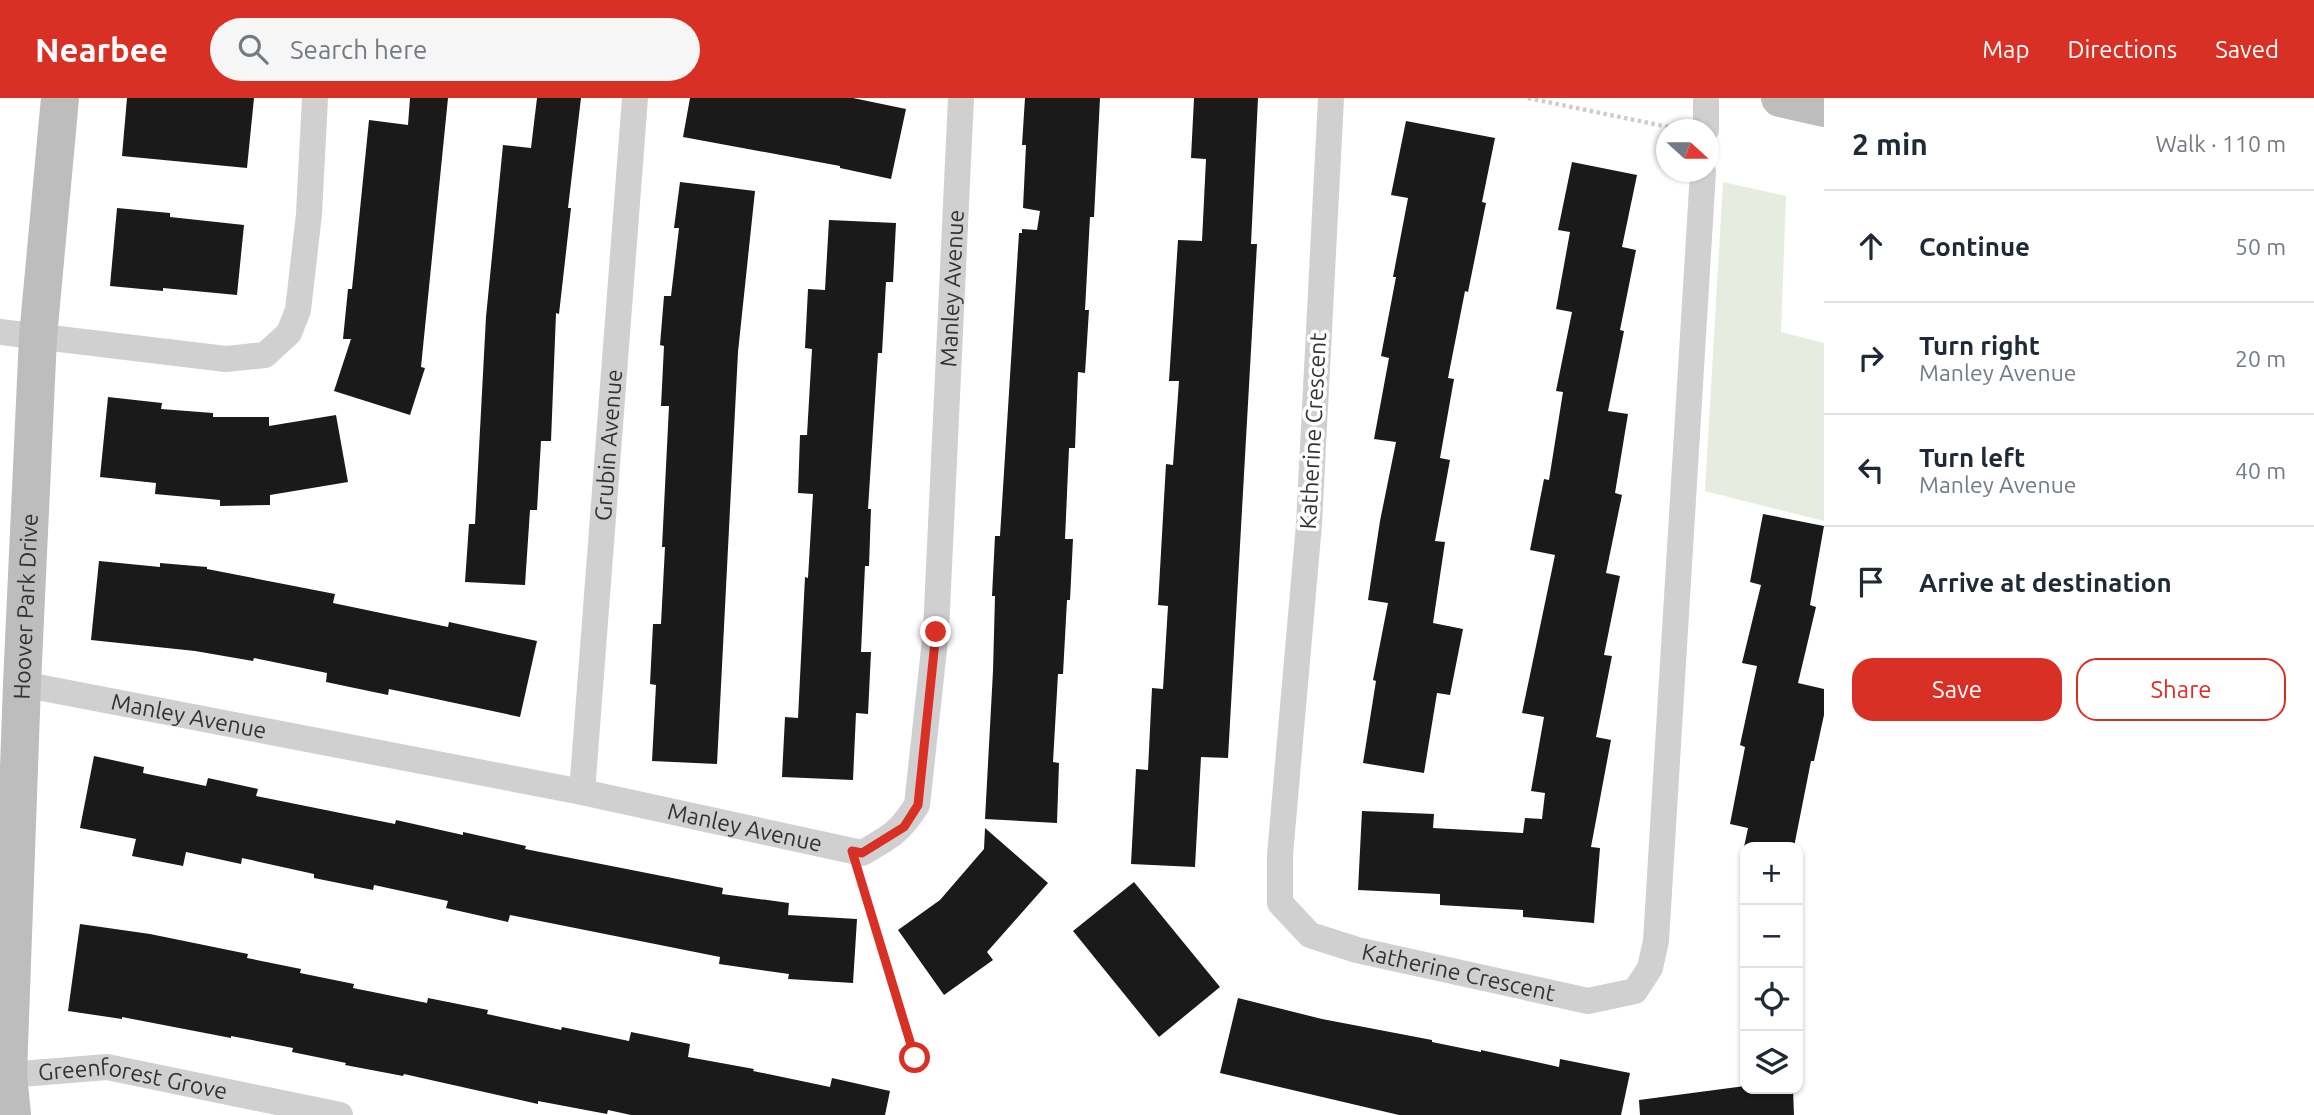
<!DOCTYPE html>
<html lang="en">
<head>
<meta charset="utf-8">
<style>
	body { margin:0; font-family:Ubuntu,sans-serif; background:#f6f6f7; color:#1f2937 }
	.controls { position:absolute; right:21px; bottom:21px; display:grid; overflow:hidden; border-radius:14px; box-shadow:0 2px 5px #0004 }
	.controls button { width:63px; height:63px; display:grid; place-items:center; padding:0; border:0; border-bottom:2px solid #e0e1e3; background:#fff; color:#1f2937; font:35px sans-serif }
	.compass { position:absolute; left:1656px; top:21px; width:63px; height:63px; border-radius:50%; background:#fff; box-shadow:0 2px 5px #0004; rotate:111deg }
	.stop { position:absolute; width:21px; height:21px; margin:-16px; border:5px solid #d93025; border-radius:50%; background:#fff }
	.stop.end { background:#d93025; border-color:#fff; box-shadow:0 2px 7px #0008 }
	.list { margin:0; padding:0; list-style:none }
	h2 { display:flex; justify-content:space-between; align-items:center; height:91px; margin:0; padding:0 28px; font-size:30px }
	h2 small { font-size:23px; font-weight:400; color:#747a83 }
	.list li { display:grid; grid-template-columns:46px 1fr auto; gap:21px; align-items:center; box-sizing:border-box; height:112px; padding:0 28px; border-top:2px solid #e0e1e3 }
	.list b { display:block; font-size:26px; white-space:nowrap }
	.list p { margin:0; font-size:23px; white-space:nowrap; color:#747a83 }
	.list em { font-size:23px; font-style:normal; color:#747a83 }
	.actions { display:flex; gap:14px; padding:21px 28px }
	.actions a { flex:1; padding:16px 0; border:2px solid #d93025; border-radius:21px; text-align:center; font-size:24px; color:#d93025 }
	.actions .main { background:#d93025; color:#fff }
	.icon { flex:none; width:38px; height:38px; fill:none; stroke:currentColor; stroke-width:2; stroke-linecap:round; stroke-linejoin:round }
	.map { position:relative; flex:none; width:1824px; height:1017px; overflow:hidden }
	header { display:flex; align-items:center; gap:42px; box-sizing:border-box; height:98px; padding:0 35px; background:#d93025; color:#fff }
	header strong { font-size:33px }
	nav { display:flex; gap:38px; margin-inline-start:auto; font-size:24px }
	.search { width:490px; height:63px; background:#f6f6f7; display:flex; align-items:center; gap:18px; box-sizing:border-box; padding:0 24px; border-radius:38px; color:#747a83; font-size:26px }
	main { display:flex }
	aside { flex:1; background:#fff }
	.map>svg:first-child { display:block }
</style>
</head>
<body>
<header>
<strong>Nearbee</strong>
<div class="search"><svg class="icon" aria-label="search" viewBox="0 0 24 24"><circle cx="10" cy="10" r="6"/><path d="M15 15l6 6"/></svg>Search here</div>
<nav><a>Map</a><a>Directions</a><a>Saved</a></nav>
</header>
<main>
<div class="map">
<svg width="1824" height="1017" viewBox="0 0 1824 1017">
	<rect width="100%" height="100%" fill="#fff"/>
	<path fill="#e6ecdf" d="M 1723,84 L 1786,98 L 1781,234 L 1824,245 L 1824,423 L 1705,393 Z"/>
	<g fill="#1a1a1a">
		<path d="M 127,0 L 254,0 L 247,70 L 122,58 Z"/>
		<path d="M 410,0 L 448,0 L 421,269 L 425,270 L 410,317 L 334,293 L 351,241 L 343,241 L 348,191 L 352,191 L 369,22 L 408,27 Z"/>
		<path d="M 537,0 L 581,0 L 568,110 L 571,110 L 559,216 L 556,215 L 551,343 L 541,343 L 537,412 L 530,412 L 525,487 L 465,484 L 469,426 L 475,426 L 486,219 L 503,47 L 531,50 Z"/>
		<path d="M 690,0 L 853,0 L 906,11 L 891,81 L 840,70 L 840,68 L 683,39 Z"/>
		<path d="M 1025,0 L 1100,0 L 1094,119 L 1090,119 L 1085,212 L 1089,212 L 1085,275 L 1078,274 L 1075,350 L 1069,350 L 1065,441 L 1073,441 L 1070,502 L 1067,502 L 1063,576 L 1058,576 L 1053,664 L 1059,665 L 1057,725 L 985,721 L 993,573 L 995,498 L 992,498 L 995,438 L 1000,438 L 1019,135 L 1022,135 L 1022,131 L 1037,132 L 1040,113 L 1023,110 L 1026,47 L 1022,47 Z"/>
		<path d="M 1194,0 L 1258,0 L 1251,146 L 1257,146 L 1228,660 L 1201,659 L 1195,769 L 1131,766 L 1136,671 L 1148,672 L 1152,590 L 1163,591 L 1168,508 L 1158,507 L 1166,366 L 1173,367 L 1179,283 L 1169,283 L 1178,142 L 1202,143 L 1206,61 L 1191,60 Z"/>
		<path d="M 1406,23 L 1495,40 L 1482,104 L 1486,105 L 1468,194 L 1465,193 L 1448,280 L 1454,281 L 1440,360 L 1450,362 L 1435,443 L 1445,444 L 1433,525 L 1463,531 L 1450,597 L 1437,595 L 1424,675 L 1363,665 L 1376,583 L 1373,582 L 1388,505 L 1368,502 L 1380,423 L 1396,344 L 1374,341 L 1389,260 L 1381,258 L 1396,179 L 1393,179 L 1408,100 L 1391,97 Z"/>
		<path d="M 1572,64 L 1637,77 L 1622,149 L 1636,152 L 1620,232 L 1624,233 L 1608,313 L 1628,316 L 1615,395 L 1622,397 L 1606,475 L 1620,478 L 1604,557 L 1612,558 L 1596,639 L 1611,642 L 1591,749 L 1600,750 L 1594,825 L 1523,819 L 1523,812 L 1440,807 L 1440,796 L 1358,792 L 1362,713 L 1434,716 L 1433,730 L 1523,735 L 1525,720 L 1542,721 L 1545,695 L 1531,693 L 1544,619 L 1522,615 L 1555,457 L 1530,452 L 1544,381 L 1549,382 L 1563,294 L 1556,293 L 1572,214 L 1556,211 L 1570,134 L 1558,132 Z"/>
		<path d="M 680,84 L 755,93 L 738,254 L 717,666 L 652,663 L 656,587 L 650,586 L 653,526 L 661,526 L 665,449 L 662,449 L 669,308 L 661,308 L 664,248 L 660,247 L 664,198 L 671,198 L 679,130 L 674,130 Z"/>
		<path d="M 117,110 L 170,115 L 170,119 L 244,127 L 237,197 L 163,190 L 163,193 L 110,188 Z"/>
		<path d="M 829,122 L 896,125 L 893,184 L 886,184 L 882,255 L 878,255 L 868,411 L 871,411 L 869,468 L 865,468 L 861,554 L 871,554 L 868,616 L 856,615 L 853,682 L 782,679 L 785,619 L 798,620 L 805,479 L 808,480 L 813,396 L 798,395 L 800,337 L 807,337 L 812,251 L 805,250 L 808,191 L 825,192 Z"/>
		<path d="M 108,299 L 162,305 L 161,311 L 213,315 L 213,319 L 269,319 L 269,328 L 336,317 L 348,384 L 270,397 L 270,407 L 220,408 L 220,402 L 155,396 L 156,385 L 100,379 Z"/>
		<path d="M 1763,416 L 1824,428 L 1810,507 L 1816,509 L 1798,585 L 1824,591 L 1824,617 L 1814,663 L 1811,663 L 1794,749 L 1744,749 L 1748,730 L 1730,726 L 1745,649 L 1740,647 L 1757,568 L 1742,565 L 1761,487 L 1750,484 Z"/>
		<path d="M 99,463 L 160,469 L 160,465 L 207,469 L 207,471 L 335,496 L 333,505 L 448,529 L 449,524 L 537,543 L 520,619 L 389,591 L 388,597 L 326,584 L 327,575 L 254,560 L 253,563 L 195,553 L 91,542 Z"/>
		<path d="M 94,658 L 144,669 L 143,675 L 206,688 L 208,680 L 258,691 L 256,698 L 395,726 L 396,722 L 463,737 L 463,734 L 526,748 L 525,751 L 723,790 L 722,796 L 789,805 L 788,817 L 857,821 L 853,885 L 788,881 L 789,876 L 719,866 L 720,859 L 510,817 L 508,824 L 446,810 L 448,803 L 374,787 L 373,792 L 314,780 L 314,776 L 242,760 L 241,766 L 186,754 L 183,768 L 132,758 L 136,741 L 80,730 Z"/>
		<path d="M 985,730 L 1048,785 L 987,854 L 993,862 L 944,897 L 898,832 L 940,802 L 984,751 Z"/>
		<path d="M 1134,784 L 1220,889 L 1159,939 L 1073,833 Z"/>
		<path d="M 80,826 L 150,836 L 248,856 L 247,860 L 301,871 L 300,875 L 354,886 L 353,890 L 427,905 L 428,900 L 488,912 L 487,916 L 561,932 L 562,929 L 629,943 L 631,934 L 690,946 L 688,959 L 754,971 L 753,973 L 830,989 L 832,980 L 890,993 L 885,1017 L 631,1017 L 608,1012 L 607,1016 L 538,1003 L 538,1006 L 404,976 L 403,978 L 345,967 L 346,965 L 292,954 L 293,950 L 231,938 L 231,940 L 122,919 L 122,921 L 68,913 Z"/>
		<path d="M 1238,900 L 1322,921 L 1432,942 L 1432,944 L 1481,954 L 1481,952 L 1559,969 L 1560,961 L 1630,975 L 1621,1017 L 1399,1017 L 1220,975 Z"/>
		<path d="M 1745,988 L 1745,991 L 1793,991 L 1794,1017 L 1640,1017 L 1639,1002 Z"/>
	</g>
	<g fill="none" stroke-linecap="round" stroke-linejoin="round">
		<g stroke="#cdcdcd" stroke-width="4.5" stroke-dasharray="3.5 3.5" stroke-linecap="butt">
			<path d="M 1528,0 L 1678,31"/>
			<path d="M 860,780 L 915,960"/>
		</g>
		<g stroke="#d0d0d0" stroke-width="26">
			<path id="s1" d="M 1331,0 L 1309,426 L 1280,757 L 1280,805 L 1310,837 L 1357,852 L 1588,903 L 1635,893 L 1650,870 L 1656,843 L 1703,74"/>
			<path d="M 1706,32 L 1706,0"/>
			<path d="M 0,234 L 226,261 L 265,257 L 289,235 L 298,212 L 309,116 L 315,0"/>
			<path id="s2" d="M 22,586 L 582,694 L 862,755 C 890,739 900,734 917,707 L 936,533 L 961,0"/>
			<path id="s3" d="M 582,694 L 635,0"/>
			<path id="s4" d="M 8,977 L 107,969 L 340,1017"/>
		</g>
		<g stroke="#bdbdbd" stroke-width="38">
			<path d="M 1780,0 L 1824,10"/>
			<path id="s5" d="M 12,1017 L 8,977 L 22,586 L 38,239 L 60,0"/>
		</g>
	</g>
	<g fill="none" stroke-linecap="round" stroke-linejoin="round">
		<path stroke="#d93025" stroke-width="9" d="M 915,960 L 852,753 L 862,755 L 904,729 L 918,707 L 936,534"/>
	</g>
	<g text-anchor="middle" stroke-width="7" stroke-linejoin="round" paint-order="stroke">
		<g font-size="23" fill="#333" stroke="#fff">
			<text dy="8" stroke="none"><textPath href="#s2" startOffset="1449">Manley Avenue</textPath></text>
			<text transform="translate(1313 333) rotate(-87)" y="8">Katherine Crescent</text>
			<text dy="8" stroke="none"><textPath href="#s3" startOffset="348">Grubin Avenue</textPath></text>
			<text dy="8" stroke="none"><textPath href="#s5" startOffset="509">Hoover Park Drive</textPath></text>
			<text dy="8" stroke="none"><textPath href="#s2" startOffset="170">Manley Avenue</textPath></text>
			<text dy="8" stroke="none"><textPath href="#s2" startOffset="737">Manley Avenue</textPath></text>
			<text dy="8" stroke="none"><textPath href="#s1" startOffset="1004">Katherine Crescent</textPath></text>
			<text dy="8" stroke="none"><textPath href="#s4" startOffset="126">Greenforest Grove</textPath></text>
		</g>
	</g>
</svg>
<div class="controls">
<button>+</button>
<button>−</button>
<button><svg class="icon" aria-label="locate" viewBox="0 0 24 24"><circle cx="12" cy="12" r="6"/><path d="M12 2v4M12 18v4M2 12h4M18 12h4"/></svg></button>
<button><svg class="icon" aria-label="layers" viewBox="0 0 24 24"><path d="M12 4l9 5-9 5-9-5zM3 14l9 5 9-5"/></svg></button>
</div>
<svg class="compass" viewBox="-18 -18 36 36"><path d="M0-13l5 13h-10z" fill="#e53935"/><path d="M0 13l5-13h-10z" fill="#747a83"/></svg>
<div class="stop" style="left:915px;top:960px"></div>
<div class="stop end" style="left:936px;top:534px"></div>
</div>
<aside>
<h2>2 min<small>Walk · 110 m</small></h2>
<ul class="list">
<li><svg class="icon" aria-label="ahead" viewBox="0 0 24 24"><path d="M12 20V5M6 11l6-6 6 6"/></svg><div><b>Continue</b></div><em>50 m</em></li>
<li><svg class="icon" aria-label="right" viewBox="0 0 24 24"><path d="M7 20v-9h11M14 6l5 5-5 5"/></svg><div><b>Turn right</b><p>Manley Avenue</p></div><em>20 m</em></li>
<li><svg class="icon" aria-label="left" viewBox="0 0 24 24"><path d="M17 20v-9H6M10 6l-5 5 5 5"/></svg><div><b>Turn left</b><p>Manley Avenue</p></div><em>40 m</em></li>
<li><svg class="icon" aria-label="arrive" viewBox="0 0 24 24"><path d="M6 21V4h12l-3 4 3 4H6"/></svg><div><b>Arrive at destination</b></div></li>
</ul>
<div class="actions"><a class="main">Save</a><a>Share</a></div>
</aside>
</main>
</body>
</html>
